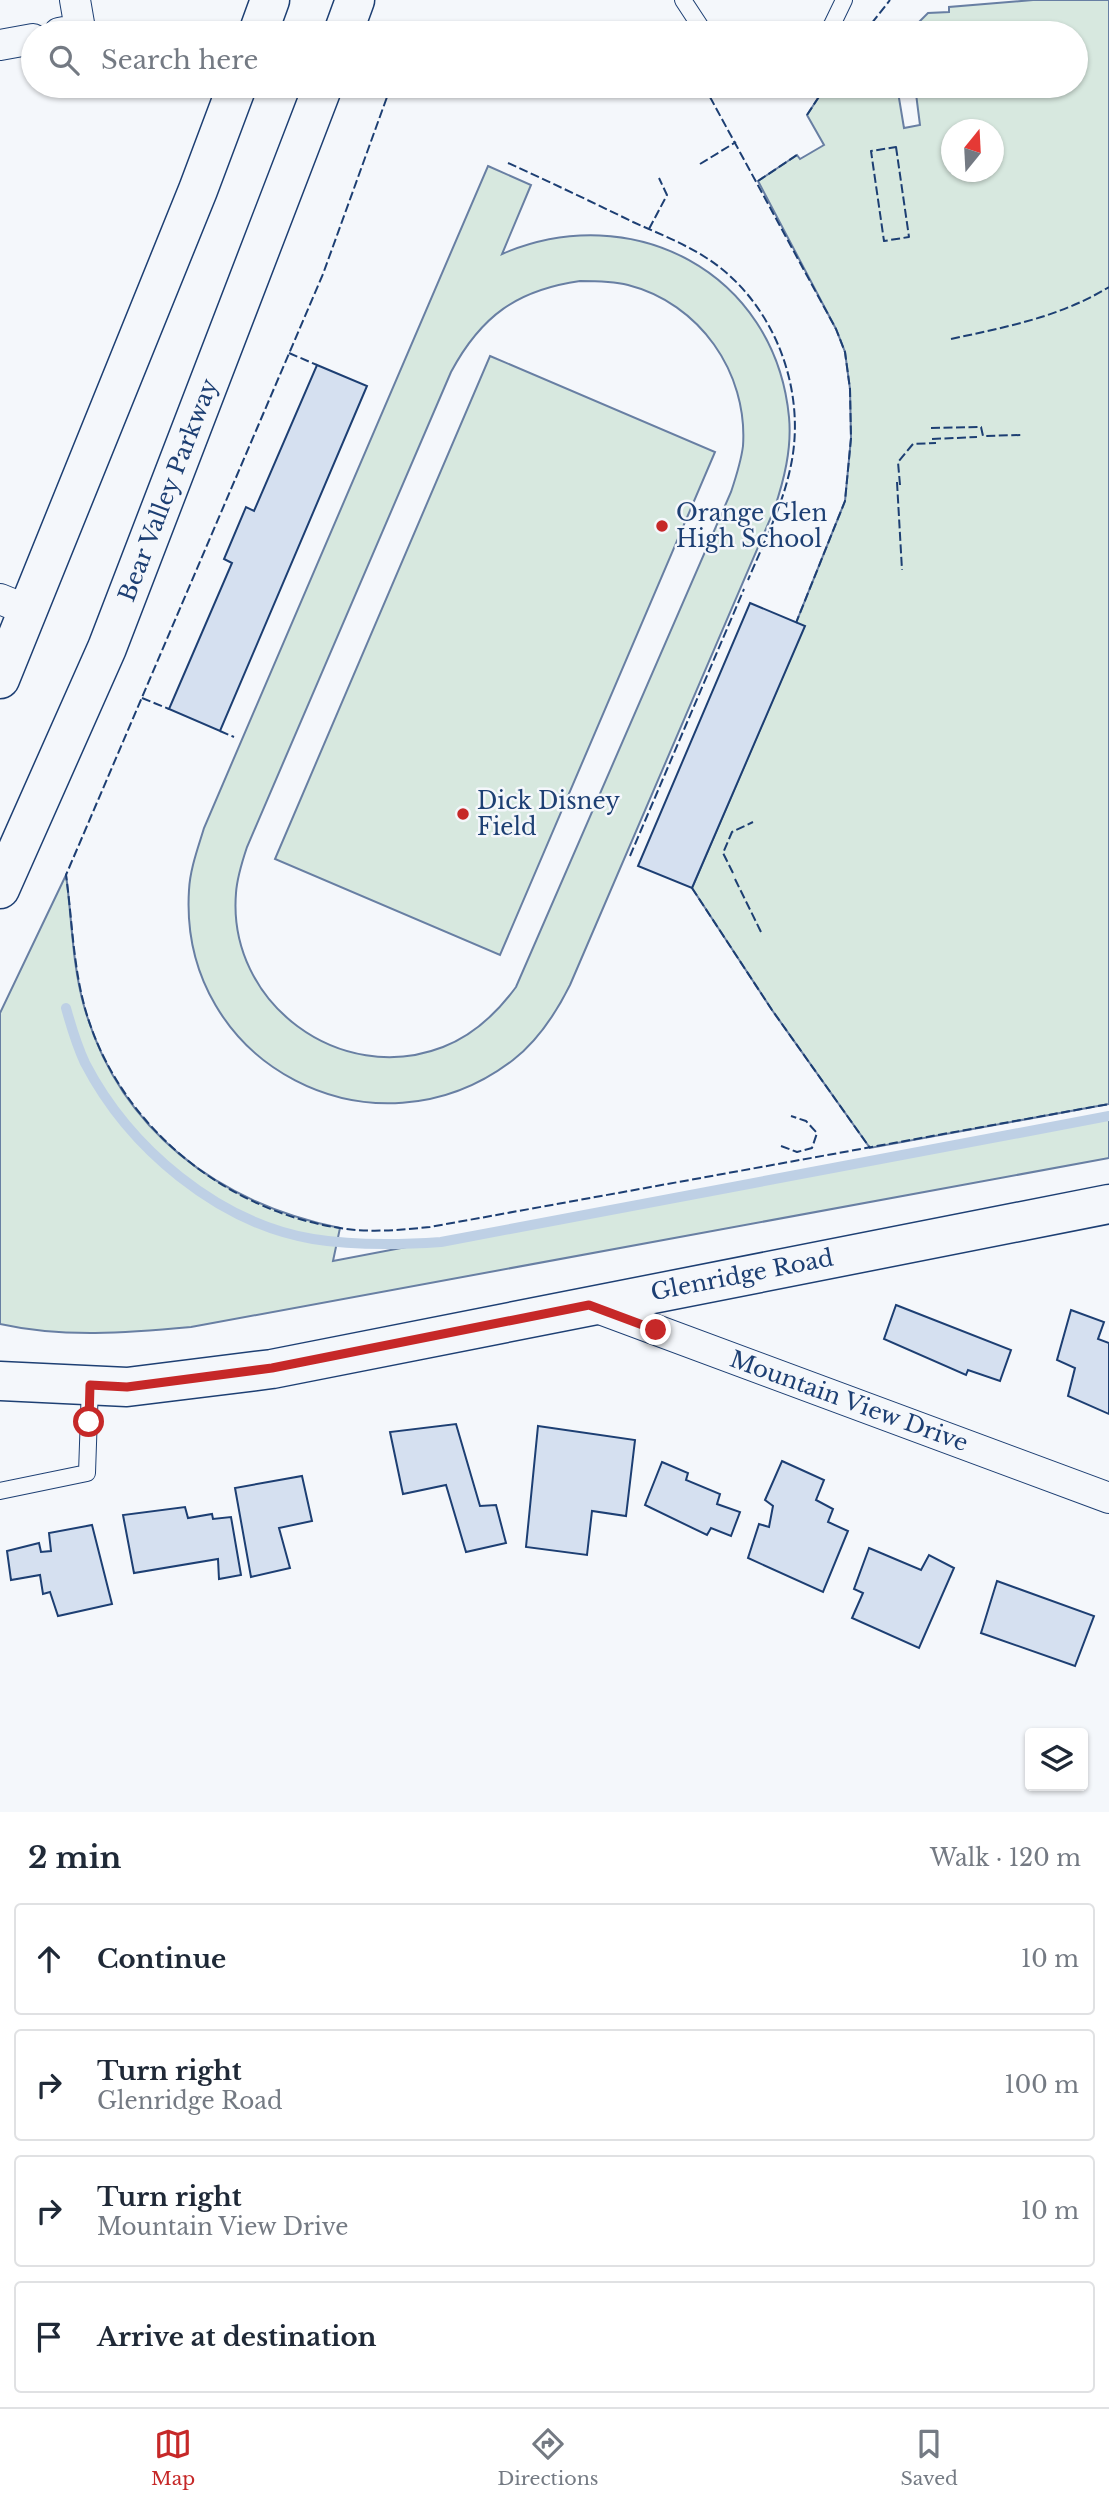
<!DOCTYPE html>
<html lang="en">
<head>
<meta charset="utf-8">
<style>
	body { margin:0; font-family:"Libre Baskerville",serif; background:#f6f6f7; color:#1f2937 }
	.controls { position:absolute; right:21px; bottom:21px; display:grid; overflow:hidden; border-radius:7px; box-shadow:0 2px 5px #0004 }
	.controls button { width:63px; height:63px; display:grid; place-items:center; padding:0; border:0; border-bottom:2px solid #e0e1e3; background:#fff; color:#1f2937; font:35px sans-serif }
	.compass { position:absolute; left:941px; top:119px; width:63px; height:63px; border-radius:50%; background:#fff; box-shadow:0 2px 5px #0004; rotate:18deg }
	.stop { position:absolute; width:21px; height:21px; margin:-16px; border:5px solid #c62828; border-radius:50%; background:#fff }
	.stop.end { background:#c62828; border-color:#fff; box-shadow:0 2px 7px #0008 }
	.list { margin:0; padding:0; list-style:none }
	h2 { display:flex; justify-content:space-between; align-items:center; height:91px; margin:0; padding:0 28px; font-size:30px }
	h2 small { font-size:23px; font-weight:400; color:#747a83 }
	.list li { display:grid; grid-template-columns:46px 1fr auto; gap:21px; align-items:center; box-sizing:border-box; height:112px; margin:0 14px 14px; padding:0 14px; border:2px solid #e0e1e3; border-radius:7px }
	.list b { display:block; font-size:26px; white-space:nowrap }
	.list p { margin:0; font-size:23px; white-space:nowrap; color:#747a83 }
	.list em { font-size:23px; font-style:normal; color:#747a83 }
	.icon { flex:none; width:38px; height:38px; fill:none; stroke:currentColor; stroke-width:2; stroke-linecap:round; stroke-linejoin:round }
	.map { position:relative; flex:none; width:1109px; height:1812px; overflow:hidden }
	.search { position:absolute; background:#fff; box-shadow:0 2px 5px #0004; left:21px; right:21px; top:21px; height:77px; display:flex; align-items:center; gap:18px; box-sizing:border-box; padding:0 24px; border-radius:38px; color:#747a83; font-size:26px }
	.sheet { height:595px; background:#fff }
	nav { display:flex; justify-content:space-around; align-items:center; box-sizing:border-box; height:98px; border-top:2px solid #e0e1e3; background:#fff; font-size:19px; color:#747a83 }
	nav a { display:grid; justify-items:center; gap:4px }
	nav .on { color:#c62828 }
	.map>svg:first-child { display:block }
</style>
</head>
<body>
<div class="map">
<svg width="1109" height="1812" viewBox="0 0 1109 1812">
	<rect width="100%" height="100%" fill="#f4f7fb"/>
	<g fill="#d7e8df" stroke="#687fa3" stroke-width="2" fill-rule="evenodd">
		<path d="M 1033,0 L 1109,0 L 1109,1104 L 870,1148 L 772,1010 L 692,888 L 804,627 L 796,623 L 845,501 L 851,438 L 850,389 L 845,352 L 836,329 L 758,181 L 797,155 L 800,159 L 824,145 L 807,115 L 826,86 L 897,86 L 904,128 L 920,125 L 915,86 L 1076,86 L 1076,33 L 912,33 L 911,30 L 928,13 L 949,12 L 949,7 ZM 951,130 L 993,130 L 993,172 L 951,172 Z"/>
		<path d="M 488,166 L 531,185 L 502,254 C 632,198 775,272 789,417 C 792,449 784,480 774,510 L 570,985 C 556,1013 539,1040 513,1060 C 375,1166 178,1065 189,890 C 190,869 198,848 204,828 ZM 580,281 C 596,281 612,281 628,285 C 699,303 748,372 743,446 C 741,462 736,477 731,492 L 516,987 C 497,1013 474,1035 443,1047 C 340,1087 227,1003 236,893 C 237,877 242,862 247,847 L 451,372 C 481,316 517,290 580,281 Z"/>
		<path d="M 490,356 L 715,452 L 500,955 L 275,859 Z"/>
		<path d="M 66,875 C 72,918 72,964 84,1006 C 119,1130 218,1203 340,1228 L 333,1261 L 1109,1113 L 1109,1158 L 191,1327 C 128,1333 62,1338 0,1324 L 0,1013 Z"/>
	</g>
	<g fill="none" stroke-linecap="round" stroke-linejoin="round">
		<path stroke="#bed0e5" stroke-width="10" d="M 66,1008 C 71,1026 77,1046 85,1063 C 129,1148 218,1223 313,1239 C 356,1246 398,1245 441,1242 L 1109,1116"/>
	</g>
	<g fill="#d5e0f0" stroke="#1d3f73" stroke-width="2">
		<path d="M 317,365 L 367,386 L 220,731 L 169,709 L 232,563 L 224,559 L 246,507 L 254,511 Z"/>
		<path d="M 750,603 L 805,626 L 692,888 L 638,866 Z"/>
		<path d="M 896,1305 L 1011,1350 L 1000,1381 L 968,1370 L 966,1375 L 884,1339 Z"/>
		<path d="M 1071,1310 L 1104,1322 L 1098,1339 L 1109,1343 L 1109,1414 L 1068,1396 L 1075,1368 L 1057,1360 Z"/>
		<path d="M 456,1424 L 480,1506 L 496,1505 L 506,1543 L 466,1552 L 446,1485 L 403,1494 L 390,1432 Z"/>
		<path d="M 538,1426 L 635,1440 L 626,1516 L 592,1511 L 587,1555 L 526,1547 Z"/>
		<path d="M 782,1461 L 824,1480 L 816,1500 L 833,1509 L 828,1522 L 848,1531 L 823,1592 L 748,1558 L 759,1524 L 769,1527 L 773,1506 L 765,1500 Z"/>
		<path d="M 662,1462 L 688,1473 L 686,1480 L 720,1494 L 717,1504 L 740,1512 L 731,1536 L 711,1528 L 707,1535 L 645,1505 Z"/>
		<path d="M 302,1476 L 312,1521 L 279,1528 L 290,1568 L 251,1577 L 235,1488 Z"/>
		<path d="M 185,1507 L 188,1518 L 212,1514 L 213,1519 L 231,1517 L 241,1575 L 219,1579 L 218,1559 L 134,1573 L 123,1515 Z"/>
		<path d="M 92,1525 L 112,1604 L 58,1616 L 50,1592 L 43,1594 L 40,1575 L 11,1580 L 7,1551 L 39,1543 L 41,1552 L 51,1551 L 49,1533 Z"/>
		<path d="M 869,1548 L 921,1570 L 929,1555 L 954,1568 L 919,1648 L 852,1618 L 863,1593 L 854,1589 Z"/>
		<path d="M 997,1581 L 1094,1616 L 1075,1666 L 981,1633 Z"/>
	</g>
	<g fill="none" stroke-linecap="round" stroke-linejoin="round">
		<g stroke="#1d3f73" stroke-width="18">
			<g id="lane">
				<path d="M 683,0 L 702,29 L 710,33"/>
				<path d="M 821,33 L 831,27 L 844,0"/>
				<path d="M 0,1491 L 87,1473 L 90,1385"/>
			</g>
		</g>
		<g stroke="#1d3f73" stroke-width="32">
			<g id="street">
				<path d="M 59,33 L 80,29 L 75,0"/>
				<path d="M 0,45 L 33,39"/>
				<path d="M 0,599 L 27,610"/>
				<path d="M 589,1305 L 1109,1498"/>
			</g>
		</g>
		<g stroke="#1d3f73" stroke-width="41">
			<path id="secondary" d="M 0,1381 L 127,1387 L 272,1369 L 1109,1204"/>
		</g>
		<g stroke="#1d3f73" stroke-width="41">
			<g id="primary">
				<path d="M 258,33 L 270,0"/>
				<path d="M 343,33 L 355,0"/>
				<path d="M 0,679 L 198,190 L 237,86"/>
				<path d="M 0,889 L 107,648 L 323,86"/>
			</g>
		</g>
		<use href="#lane" stroke="#f4f7fb" stroke-width="16"/>
		<use href="#street" stroke="#f4f7fb" stroke-width="30"/>
		<use href="#secondary" stroke="#f4f7fb" stroke-width="38"/>
		<use href="#primary" stroke="#f4f7fb" stroke-width="38"/>
		<g stroke="#1d3f73" stroke-width="2" stroke-dasharray="9 3.5" stroke-linecap="butt">
			<path d="M 416,33 L 430,25 L 437,24 L 484,33"/>
			<path d="M 864,33 L 890,0"/>
			<path d="M 391,86 L 323,274 L 66,875 C 73,925 73,978 91,1027 C 129,1133 229,1211 340,1228 C 369,1233 401,1230 430,1227 L 1109,1104"/>
			<path d="M 704,86 L 836,329 L 845,352 L 850,389 L 851,438 L 845,501 L 796,623"/>
			<path d="M 807,115 L 826,86"/>
			<path d="M 896,147 L 909,237 L 884,241 L 871,151 Z"/>
			<path d="M 508,163 C 550,182 592,202 633,222 C 662,235 693,247 718,266 C 777,311 806,393 791,465 C 783,505 764,542 748,580"/>
			<path d="M 700,164 L 736,142"/>
			<path d="M 758,181 L 797,155"/>
			<path d="M 649,229 L 667,195 L 659,178"/>
			<path d="M 951,339 C 1006,327 1060,317 1109,287"/>
			<path d="M 289,353 L 317,365"/>
			<path d="M 931,428 L 981,427 L 983,436 L 1021,435"/>
			<path d="M 932,439 L 977,437"/>
			<path d="M 897,482 L 902,570"/>
			<path d="M 900,485 L 898,462 L 913,444 L 936,443"/>
			<path d="M 142,698 L 169,709"/>
			<path d="M 220,731 L 234,737"/>
			<path d="M 630,856 L 744,589"/>
			<path d="M 733,873 L 723,853 L 732,832 L 753,822"/>
			<path d="M 735,879 L 761,932"/>
			<path d="M 692,888 L 772,1010 L 870,1148"/>
			<path d="M 781,1146 L 797,1152 L 812,1148 L 817,1133 L 806,1121 L 791,1116"/>
		</g>
	</g>
	<g fill="none" stroke-linecap="round" stroke-linejoin="round">
		<path stroke="#c62828" stroke-width="9" d="M 89,1422 L 90,1385 L 127,1387 L 272,1368 L 589,1305 L 656,1330"/>
	</g>
	<g fill="#c62828" stroke="#f4f7fb" stroke-width="2.5">
		<circle cx="662" cy="526" r="7"/>
		<circle cx="463" cy="814" r="7"/>
	</g>
	<g text-anchor="middle" stroke-width="5" stroke-linejoin="round" paint-order="stroke">
		<g font-size="23" fill="#1d3f73" stroke="#f4f7fb">
			<text transform="translate(168 490) rotate(-69)" y="8">Bear Valley Parkway</text>
			<text transform="translate(742 1275) rotate(-11)" y="8">Glenridge Road</text>
			<text transform="translate(849 1401) rotate(20)" y="8">Mountain View Drive</text>
		</g>
		<g font-size="23" fill="#1d3f73" stroke="#f4f7fb" text-anchor="start">
			<text x="676" y="521">Orange Glen<tspan x="676" dy="26">High School</tspan></text>
			<text x="477" y="809">Dick Disney<tspan x="477" dy="26">Field</tspan></text>
		</g>
	</g>
</svg>
<div class="controls">
<button><svg class="icon" aria-label="layers" viewBox="0 0 24 24"><path d="M12 4l9 5-9 5-9-5zM3 14l9 5 9-5"/></svg></button>
</div>
<svg class="compass" viewBox="-18 -18 36 36"><path d="M0-13l5 13h-10z" fill="#e53935"/><path d="M0 13l5-13h-10z" fill="#747a83"/></svg>
<div class="stop" style="left:89px;top:1422px"></div>
<div class="stop end" style="left:656px;top:1330px"></div>
<div class="search"><svg class="icon" aria-label="search" viewBox="0 0 24 24"><circle cx="10" cy="10" r="6"/><path d="M15 15l6 6"/></svg>Search here</div>
</div>
<section class="sheet">
<h2>2 min<small>Walk · 120 m</small></h2>
<ul class="list">
<li><svg class="icon" aria-label="ahead" viewBox="0 0 24 24"><path d="M12 20V5M6 11l6-6 6 6"/></svg><div><b>Continue</b></div><em>10 m</em></li>
<li><svg class="icon" aria-label="right" viewBox="0 0 24 24"><path d="M7 20v-9h11M14 6l5 5-5 5"/></svg><div><b>Turn right</b><p>Glenridge Road</p></div><em>100 m</em></li>
<li><svg class="icon" aria-label="right" viewBox="0 0 24 24"><path d="M7 20v-9h11M14 6l5 5-5 5"/></svg><div><b>Turn right</b><p>Mountain View Drive</p></div><em>10 m</em></li>
<li><svg class="icon" aria-label="arrive" viewBox="0 0 24 24"><path d="M6 21V4h12l-3 4 3 4H6"/></svg><div><b>Arrive at destination</b></div></li>
</ul>
</section>
<nav>
<a class="on"><svg class="icon" aria-label="map" viewBox="0 0 24 24"><path d="M3 6l6-2 6 2 6-2v14l-6 2-6-2-6 2zM9 4v14M15 6v14"/></svg>Map</a>
<a><svg class="icon" aria-label="directions" viewBox="0 0 24 24"><path d="M12 3l9 9-9 9-9-9zM9 14v-3h6M13 9l2 2-2 2"/></svg>Directions</a>
<a><svg class="icon" aria-label="saved" viewBox="0 0 24 24"><path d="M7 4h10v16l-5-4-5 4z"/></svg>Saved</a>
</nav>
</body>
</html>
